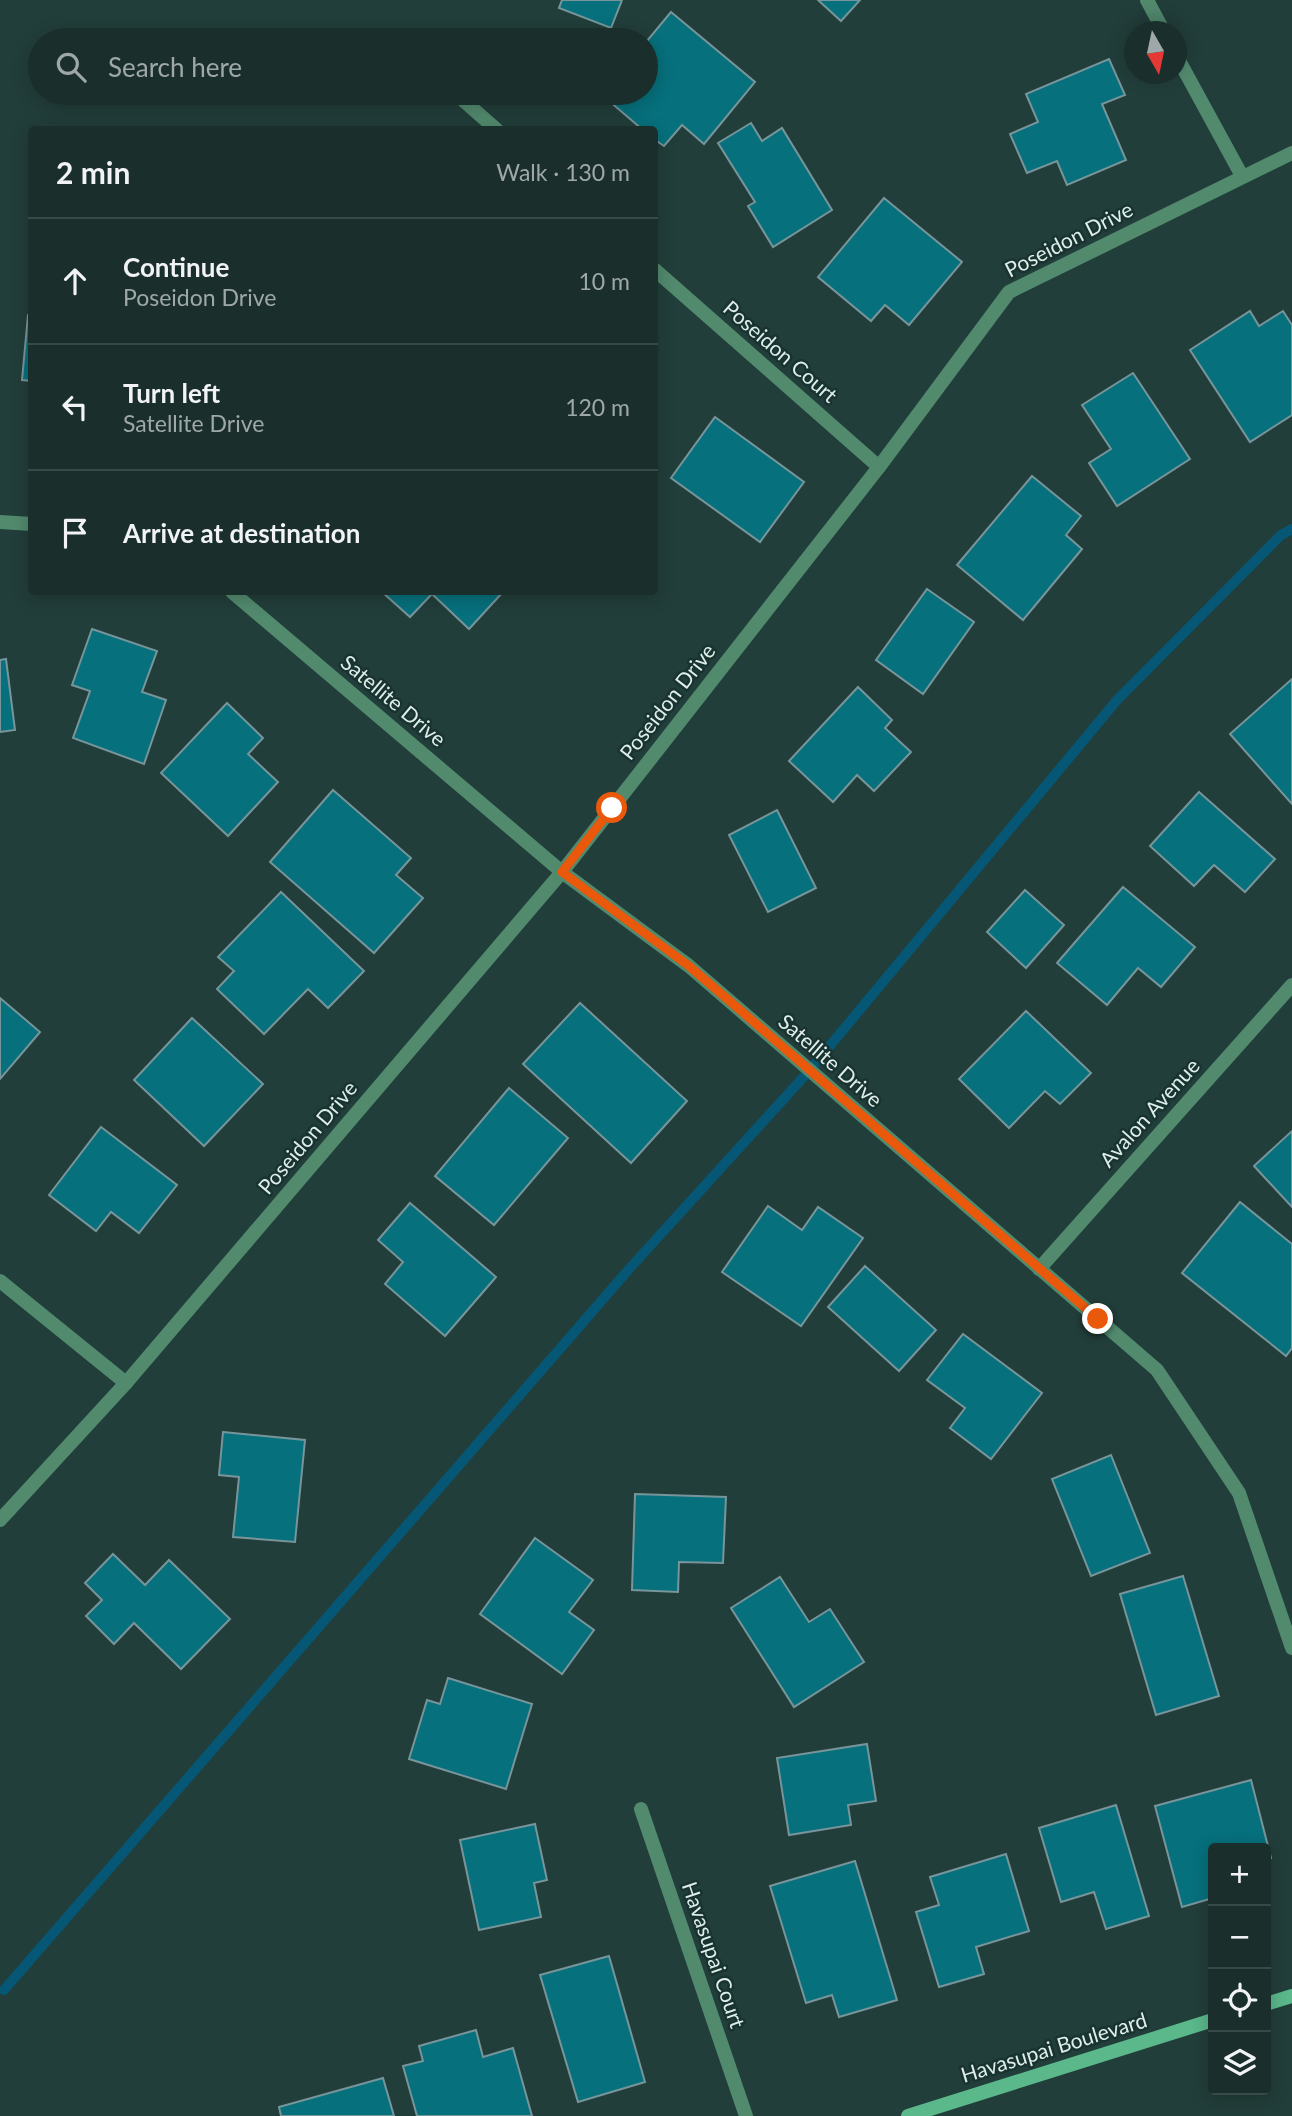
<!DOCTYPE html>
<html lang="en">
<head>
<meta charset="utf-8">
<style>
	body { margin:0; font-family:Lato,sans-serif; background:#273a38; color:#f1f3f6 }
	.controls { position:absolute; right:21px; bottom:21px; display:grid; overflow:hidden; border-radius:7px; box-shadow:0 4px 18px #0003 }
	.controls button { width:63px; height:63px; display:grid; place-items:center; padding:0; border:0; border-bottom:2px solid #384a48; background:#1a2e2c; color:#f1f3f6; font:35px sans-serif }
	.compass { position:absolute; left:1124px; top:21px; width:63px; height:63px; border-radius:50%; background:#1a2e2c; box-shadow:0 4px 18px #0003; rotate:171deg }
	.stop { position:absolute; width:21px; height:21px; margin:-16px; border:5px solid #ea580c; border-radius:50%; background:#fff }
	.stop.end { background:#ea580c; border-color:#fff; box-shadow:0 2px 7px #0008 }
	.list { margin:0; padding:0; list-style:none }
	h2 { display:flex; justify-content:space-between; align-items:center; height:91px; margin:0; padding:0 28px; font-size:30px }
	h2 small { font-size:23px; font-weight:400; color:#9fa8a9 }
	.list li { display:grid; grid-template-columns:46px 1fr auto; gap:21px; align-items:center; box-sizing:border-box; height:126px; padding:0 28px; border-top:2px solid #384a48 }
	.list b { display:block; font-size:26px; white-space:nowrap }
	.list p { margin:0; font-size:23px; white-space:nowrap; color:#9fa8a9 }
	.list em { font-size:23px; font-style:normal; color:#9fa8a9 }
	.icon { flex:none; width:38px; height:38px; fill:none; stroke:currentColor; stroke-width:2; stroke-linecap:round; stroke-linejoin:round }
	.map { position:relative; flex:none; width:1292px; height:2116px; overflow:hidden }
	.search { position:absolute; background:#1a2e2c; box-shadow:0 4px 18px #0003; left:28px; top:28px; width:630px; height:77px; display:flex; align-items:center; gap:18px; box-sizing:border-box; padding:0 24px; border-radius:38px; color:#9fa8a9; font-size:26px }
	.panel { position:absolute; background:#1a2e2c; box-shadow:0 4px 18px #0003; left:28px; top:126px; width:630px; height:469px; border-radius:7px }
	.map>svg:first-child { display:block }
</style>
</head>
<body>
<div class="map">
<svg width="1292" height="2116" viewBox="0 0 1292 2116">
	<rect width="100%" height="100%" fill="#223e3a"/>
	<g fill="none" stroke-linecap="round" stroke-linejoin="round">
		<path stroke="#065775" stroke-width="10" d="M 4,1990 L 630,1268 L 809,1071 L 1117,700 L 1281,535 L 1292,529"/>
	</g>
	<g fill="#06707c" stroke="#77959a" stroke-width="2">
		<path d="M 562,0 L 622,0 L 611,28 L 559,8 Z"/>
		<path d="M 818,0 L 860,0 L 841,21 Z"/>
		<path d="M 671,12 L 755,82 L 704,144 L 682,125 L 664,146 L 654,139 L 654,130 L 643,130 L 602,95 L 646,93 L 646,42 Z"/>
		<path d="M 1109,59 L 1125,95 L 1102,104 L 1126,160 L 1067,185 L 1057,161 L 1027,173 L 1010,134 L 1038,122 L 1026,94 Z"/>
		<path d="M 751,123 L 762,141 L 782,128 L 832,210 L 773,247 L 748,206 L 755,202 L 718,143 Z"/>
		<path d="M 884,198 L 962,262 L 909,325 L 885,305 L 871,321 L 818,277 Z"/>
		<path d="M 1250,311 L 1259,326 L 1283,311 L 1292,325 L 1292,415 L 1250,442 L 1190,350 Z"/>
		<path d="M 28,315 L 32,315 L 32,381 L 22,380 Z"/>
		<path d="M 1133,373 L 1190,459 L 1117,506 L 1089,463 L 1111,449 L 1082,405 Z"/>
		<path d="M 715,417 L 804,482 L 760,542 L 671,478 Z"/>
		<path d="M 1032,476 L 1081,516 L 1066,535 L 1082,549 L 1023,620 L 957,565 Z"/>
		<path d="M 927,589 L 974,622 L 923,694 L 876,660 Z"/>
		<path d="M 382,592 L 503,592 L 469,629 L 432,594 L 410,617 Z"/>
		<path d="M 92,629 L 157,651 L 142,692 L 166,700 L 144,764 L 73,738 L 90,691 L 72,685 Z"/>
		<path d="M 6,659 L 15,730 L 0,732 L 0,660 Z"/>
		<path d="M 1292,679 L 1292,804 L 1230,734 Z"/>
		<path d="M 858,687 L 892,720 L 885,728 L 911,752 L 874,791 L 857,775 L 833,802 L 789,761 Z"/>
		<path d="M 227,703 L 263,738 L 248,754 L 278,782 L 228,836 L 161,773 Z"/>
		<path d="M 333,790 L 411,858 L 396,875 L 423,898 L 374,953 L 270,862 Z"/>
		<path d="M 1199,792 L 1275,859 L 1245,892 L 1214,865 L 1194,886 L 1150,846 Z"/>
		<path d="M 777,810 L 816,888 L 768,912 L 729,835 Z"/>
		<path d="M 1123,887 L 1195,947 L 1161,987 L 1138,968 L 1107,1005 L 1057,963 Z"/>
		<path d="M 1025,890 L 1064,925 L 1026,968 L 987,932 Z"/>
		<path d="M 281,892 L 364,971 L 328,1008 L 308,989 L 264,1034 L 217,989 L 234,971 L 218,957 Z"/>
		<path d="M 0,998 L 40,1032 L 0,1079 Z"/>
		<path d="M 580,1003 L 687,1101 L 631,1163 L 523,1064 Z"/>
		<path d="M 1026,1011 L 1091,1073 L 1060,1104 L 1045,1091 L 1009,1128 L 959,1079 Z"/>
		<path d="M 192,1018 L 263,1084 L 204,1146 L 134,1080 Z"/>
		<path d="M 509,1088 L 568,1138 L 494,1225 L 435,1176 Z"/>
		<path d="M 101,1127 L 177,1185 L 139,1233 L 111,1212 L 96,1231 L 49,1195 Z"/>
		<path d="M 1292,1131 L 1292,1207 L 1254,1166 Z"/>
		<path d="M 1240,1202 L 1292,1244 L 1292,1348 L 1286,1356 L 1182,1273 Z"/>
		<path d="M 410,1203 L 496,1277 L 445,1336 L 385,1284 L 403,1262 L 378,1240 Z"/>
		<path d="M 768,1206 L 802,1230 L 818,1207 L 863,1238 L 801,1326 L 722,1272 Z"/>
		<path d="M 865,1266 L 936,1330 L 899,1371 L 828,1307 Z"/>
		<path d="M 963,1334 L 1042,1393 L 991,1459 L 950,1428 L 965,1408 L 927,1380 Z"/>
		<path d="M 223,1432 L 305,1440 L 295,1542 L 233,1537 L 239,1477 L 219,1475 Z"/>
		<path d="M 1111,1455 L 1150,1553 L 1091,1576 L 1052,1479 Z"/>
		<path d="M 635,1494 L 726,1497 L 723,1563 L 679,1562 L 678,1592 L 632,1590 Z"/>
		<path d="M 535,1538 L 593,1580 L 569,1612 L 594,1630 L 562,1674 L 480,1614 Z"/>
		<path d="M 113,1554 L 145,1585 L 169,1560 L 230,1619 L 181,1669 L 134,1623 L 114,1644 L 86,1616 L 102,1600 L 85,1583 Z"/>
		<path d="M 1183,1576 L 1219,1696 L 1156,1715 L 1120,1594 Z"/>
		<path d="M 780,1577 L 809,1622 L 830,1609 L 864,1662 L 794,1707 L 731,1608 Z"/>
		<path d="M 448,1678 L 532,1704 L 506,1789 L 409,1759 L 427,1700 L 440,1704 Z"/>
		<path d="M 867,1744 L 876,1801 L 848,1805 L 851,1825 L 789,1835 L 777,1758 Z"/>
		<path d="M 1251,1780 L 1271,1858 L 1266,1859 L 1266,1848 L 1213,1848 L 1213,1898 L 1182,1907 L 1155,1806 Z"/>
		<path d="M 1116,1805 L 1149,1916 L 1106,1929 L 1094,1892 L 1061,1902 L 1039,1828 Z"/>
		<path d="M 535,1824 L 547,1880 L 534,1883 L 541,1917 L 479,1930 L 460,1840 Z"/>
		<path d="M 1006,1854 L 1029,1931 L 976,1947 L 984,1974 L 939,1987 L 916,1912 L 939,1905 L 930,1877 Z"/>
		<path d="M 855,1861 L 897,2000 L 839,2017 L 832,1995 L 806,2003 L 770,1886 Z"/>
		<path d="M 609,1956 L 645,2082 L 578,2102 L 540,1975 Z"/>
		<path d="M 476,2030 L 483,2057 L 513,2048 L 532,2116 L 417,2116 L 403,2066 L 423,2061 L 419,2046 Z"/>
		<path d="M 383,2078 L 394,2116 L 281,2116 L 279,2107 Z"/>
	</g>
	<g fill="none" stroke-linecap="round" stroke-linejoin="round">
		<g stroke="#528a6e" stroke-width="14">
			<path d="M 1147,0 L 1164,32"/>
			<path d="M 1176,55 L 1242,176"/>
			<path d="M 455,93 L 497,130"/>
			<path d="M 654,269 L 879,467"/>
			<path d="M 0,522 L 32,524"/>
			<path d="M 232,592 L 562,872 L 689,966 L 1157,1370 L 1239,1493 L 1292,1648"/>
			<path d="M 1039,1269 L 1292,985"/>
			<path d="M 0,1281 L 126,1383"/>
			<path d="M 0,1520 L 126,1383 L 562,872 L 879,467 L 1009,292 L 1292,153"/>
			<path d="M 641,1809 L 746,2116"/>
		</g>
		<g stroke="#5ab88b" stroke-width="14">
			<path d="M 1266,2004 L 1292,1996"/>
			<path d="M 908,2116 L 1213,2020"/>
		</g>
	</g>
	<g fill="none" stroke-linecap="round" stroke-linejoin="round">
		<path stroke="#ea580c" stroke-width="9" d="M 612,808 L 562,872 L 689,966 L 1098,1319"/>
	</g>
	<g text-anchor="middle" stroke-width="5" stroke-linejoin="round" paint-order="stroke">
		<g font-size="21" fill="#deeeeb" stroke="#183330">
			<text transform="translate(1069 240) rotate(-27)" y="7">Poseidon Drive</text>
			<text transform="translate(780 352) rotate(41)" y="7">Poseidon Court</text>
			<text transform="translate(393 701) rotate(40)" y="7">Satellite Drive</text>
			<text transform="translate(668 702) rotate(-52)" y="7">Poseidon Drive</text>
			<text transform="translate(830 1061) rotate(41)" y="7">Satellite Drive</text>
			<text transform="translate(1150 1113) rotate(-48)" y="7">Avalon Avenue</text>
			<text transform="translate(308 1138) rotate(-50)" y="7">Poseidon Drive</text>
			<text transform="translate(713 1955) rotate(71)" y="7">Havasupai Court</text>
			<text transform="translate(1054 2048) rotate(-17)" y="7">Havasupai Boulevard</text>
		</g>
	</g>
</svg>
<div class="controls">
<button>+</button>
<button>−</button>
<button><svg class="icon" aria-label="locate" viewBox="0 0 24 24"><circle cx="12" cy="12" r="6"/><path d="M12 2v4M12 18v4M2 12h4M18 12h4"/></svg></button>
<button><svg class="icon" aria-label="layers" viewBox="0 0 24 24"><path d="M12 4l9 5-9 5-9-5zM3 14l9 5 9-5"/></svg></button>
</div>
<svg class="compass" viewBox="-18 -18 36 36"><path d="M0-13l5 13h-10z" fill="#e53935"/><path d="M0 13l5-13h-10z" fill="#9fa8a9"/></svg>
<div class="stop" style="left:612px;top:808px"></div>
<div class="stop end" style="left:1098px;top:1319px"></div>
<div class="search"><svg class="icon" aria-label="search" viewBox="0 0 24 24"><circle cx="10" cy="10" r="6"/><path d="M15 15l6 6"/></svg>Search here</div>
<section class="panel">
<h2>2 min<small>Walk · 130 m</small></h2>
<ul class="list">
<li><svg class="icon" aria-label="ahead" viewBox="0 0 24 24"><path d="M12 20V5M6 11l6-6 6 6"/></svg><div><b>Continue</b><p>Poseidon Drive</p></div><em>10 m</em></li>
<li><svg class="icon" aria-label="left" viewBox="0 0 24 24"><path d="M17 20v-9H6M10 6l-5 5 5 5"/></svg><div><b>Turn left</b><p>Satellite Drive</p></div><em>120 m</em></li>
<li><svg class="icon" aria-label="arrive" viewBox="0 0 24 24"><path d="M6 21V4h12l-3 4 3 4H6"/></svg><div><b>Arrive at destination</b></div></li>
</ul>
</section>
</div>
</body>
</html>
